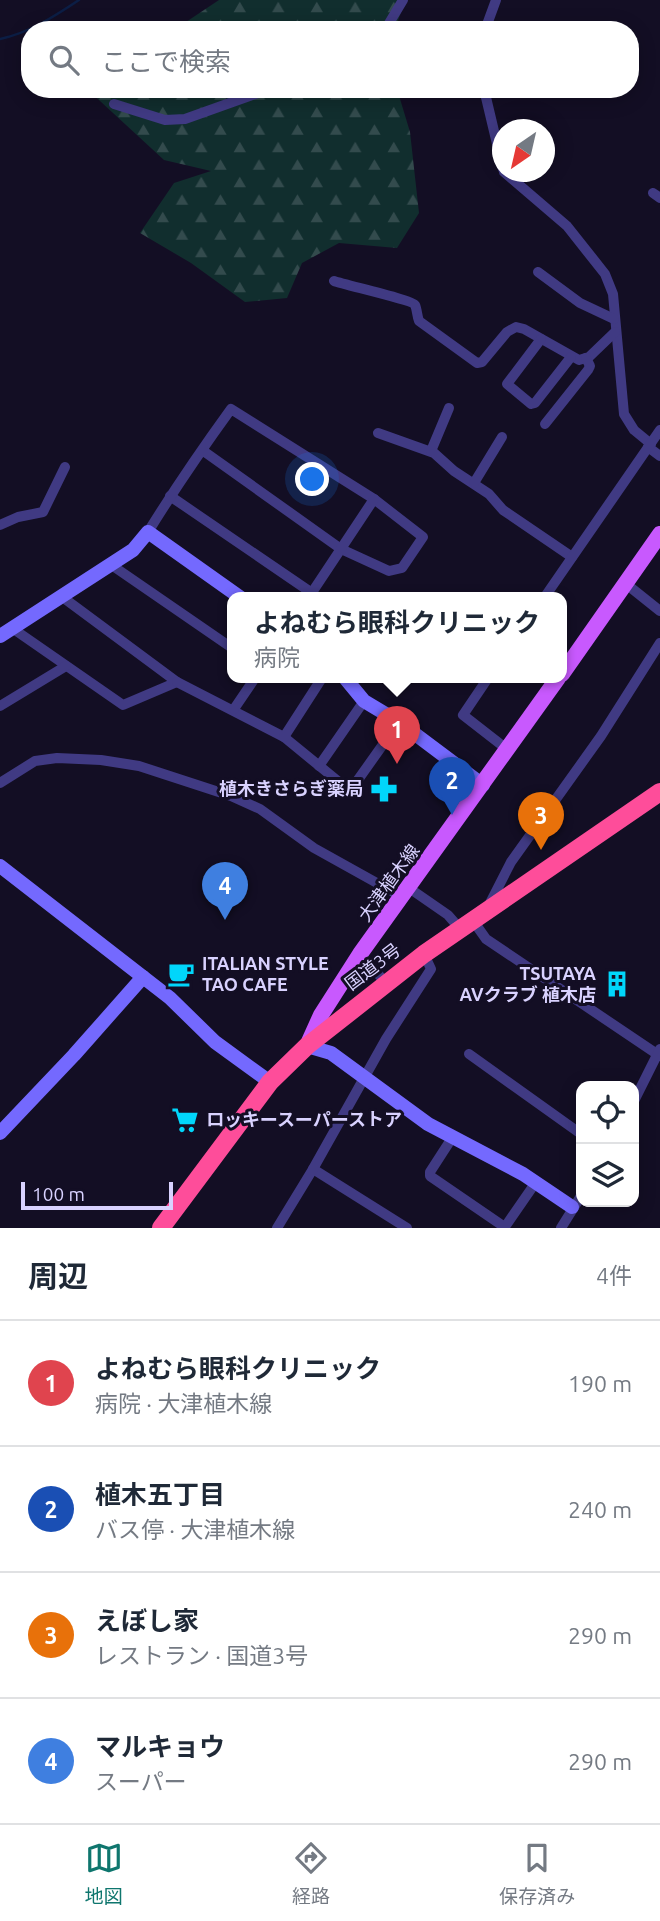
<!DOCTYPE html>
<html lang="ja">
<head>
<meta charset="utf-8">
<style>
	body { margin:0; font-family:Ubuntu,"Noto Sans JP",sans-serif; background:#f6f6f7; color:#1f2937 }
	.controls { position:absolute; right:21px; bottom:21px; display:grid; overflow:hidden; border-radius:14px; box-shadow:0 4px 18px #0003 }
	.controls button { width:63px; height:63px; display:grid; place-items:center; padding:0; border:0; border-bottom:2px solid #e0e1e3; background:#fff; color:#1f2937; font:35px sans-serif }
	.compass { position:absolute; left:492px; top:119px; width:63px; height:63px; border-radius:50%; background:#fff; box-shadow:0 4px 18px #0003; rotate:214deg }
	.scale { position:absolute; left:21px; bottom:18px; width:152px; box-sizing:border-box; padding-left:7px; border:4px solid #d9d2ff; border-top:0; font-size:19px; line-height:24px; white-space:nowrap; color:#d9d2ff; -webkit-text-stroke:5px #130e24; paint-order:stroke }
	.you { position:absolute; left:313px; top:480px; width:24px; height:24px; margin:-18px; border:5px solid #fff; border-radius:50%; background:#1a73e8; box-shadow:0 0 0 10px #1a73e833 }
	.badge { display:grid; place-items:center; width:46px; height:46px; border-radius:50%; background:#0f766e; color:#fff; font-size:23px; font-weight:700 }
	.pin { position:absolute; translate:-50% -58px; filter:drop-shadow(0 2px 4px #0008) }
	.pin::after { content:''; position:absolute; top:37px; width:24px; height:21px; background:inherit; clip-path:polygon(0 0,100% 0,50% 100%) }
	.popup { position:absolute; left:227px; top:592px; width:340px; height:91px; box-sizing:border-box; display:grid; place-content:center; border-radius:14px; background:#fff; filter:drop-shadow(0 2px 5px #0005); font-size:23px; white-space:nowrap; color:#747a83 }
	.popup b { font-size:26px; color:#1f2937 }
	.popup::after { content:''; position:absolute; left:50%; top:100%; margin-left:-14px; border:14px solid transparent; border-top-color:#fff }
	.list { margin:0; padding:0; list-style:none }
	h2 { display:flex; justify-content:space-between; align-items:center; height:91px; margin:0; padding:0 28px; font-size:30px }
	h2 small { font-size:23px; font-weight:400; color:#747a83 }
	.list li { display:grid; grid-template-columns:46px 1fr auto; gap:21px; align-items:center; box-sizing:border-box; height:126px; padding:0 28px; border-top:2px solid #e0e1e3 }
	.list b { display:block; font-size:26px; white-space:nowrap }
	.list p { margin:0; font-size:23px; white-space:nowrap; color:#747a83 }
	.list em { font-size:23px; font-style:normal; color:#747a83 }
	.icon { flex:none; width:38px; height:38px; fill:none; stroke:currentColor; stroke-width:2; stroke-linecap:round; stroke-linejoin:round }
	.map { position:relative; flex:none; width:660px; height:1228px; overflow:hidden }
	.search { position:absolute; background:#fff; box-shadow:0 4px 18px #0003; left:21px; right:21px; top:21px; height:77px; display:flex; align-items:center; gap:18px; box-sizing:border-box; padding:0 24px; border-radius:28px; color:#747a83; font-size:26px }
	.sheet { height:595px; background:#fff }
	nav { display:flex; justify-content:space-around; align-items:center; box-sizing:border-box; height:98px; border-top:2px solid #e0e1e3; background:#fff; font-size:19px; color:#747a83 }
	nav a { display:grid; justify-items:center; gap:4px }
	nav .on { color:#0f766e }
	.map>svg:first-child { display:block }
</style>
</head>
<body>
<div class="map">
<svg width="660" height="1228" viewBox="0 0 660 1228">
	<defs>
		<pattern id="forest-firs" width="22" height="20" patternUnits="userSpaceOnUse" patternTransform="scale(1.75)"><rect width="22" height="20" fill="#112e2e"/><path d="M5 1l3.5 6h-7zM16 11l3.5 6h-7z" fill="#334b4d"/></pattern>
	</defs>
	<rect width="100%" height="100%" fill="#130e24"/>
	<g fill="url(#forest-firs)">
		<path d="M 219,0 L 405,0 L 395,30 L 174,30 Z"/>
		<path d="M 87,89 L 397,89 L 410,132 L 419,213 L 397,248 L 339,243 L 302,263 L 287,298 L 245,302 L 191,263 L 140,233 L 174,183 L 211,171 L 164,160 Z"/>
	</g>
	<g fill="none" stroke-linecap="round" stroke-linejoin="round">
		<path stroke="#0c1e45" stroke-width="2.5" d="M 0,39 C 29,33 55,16 79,0"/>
		<g stroke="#403a83" stroke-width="10">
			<path d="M 385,30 L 403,0"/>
			<path d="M 485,30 L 496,0"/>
			<path d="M 484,89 L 503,169"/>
			<path d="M 114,104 L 165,120 L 185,119 L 269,89"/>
			<path d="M 504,172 L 567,226 L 605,274 L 613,294 L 624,414 L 634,430 L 651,444"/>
			<path d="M 653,193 L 660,198"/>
			<path d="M 538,272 L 580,303 L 614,319"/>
			<path d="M 334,281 C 345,285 412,300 415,305 C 417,309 417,316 419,321 L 477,363 L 482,362 L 507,332 L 516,327 L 524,329 L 579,360 L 589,357 L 615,332"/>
			<path d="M 541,339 L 507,384 L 531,404 L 535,403 L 571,357"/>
			<path d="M 545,424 L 588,370 L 590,366 L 586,358"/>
			<path d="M 378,433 L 434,453 L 454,471 L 489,494 L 503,510 L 572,557"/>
			<path d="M 648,447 L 660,456"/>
			<path d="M 431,451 L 449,408"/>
			<path d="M 474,483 L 502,437"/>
			<path d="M 170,496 L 312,593"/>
			<path d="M 0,525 L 18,517 L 43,512 L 65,467"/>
			<path d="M 148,532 C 174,490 202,449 231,409 L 374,499 L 423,537 L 402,568 L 389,571 L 341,549 L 202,450"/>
			<path d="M 110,564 L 232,648"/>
			<path d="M 625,583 L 660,611"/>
			<path d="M 309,597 L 374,499"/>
			<path d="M 544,598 L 660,430"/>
			<path d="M 12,628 L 123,705 L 177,682 L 61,596"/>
			<path d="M 488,678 L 463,715 L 508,750"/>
			<path d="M 177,682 L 284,737 L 350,791 L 399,722"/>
			<path d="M 0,706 L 66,666"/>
			<path d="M 234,709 L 255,678"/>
			<path d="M 284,737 L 322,678"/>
			<path d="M 319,766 L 364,701"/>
			<path d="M 0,783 L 35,761 L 57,758 L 101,760 L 139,766 L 231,796 L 260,809 L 314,848 L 402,897"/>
			<path d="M 409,888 L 448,915 L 461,930"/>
			<path d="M 488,907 L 511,862 L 601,736 L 660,643"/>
			<path d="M 474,922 L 486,939 L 660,1056"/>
			<path d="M 360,954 L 387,984"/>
			<path d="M 469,1054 L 581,1134"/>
			<path d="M 634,1101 L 660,1049"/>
			<path d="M 452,1138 L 430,1172 L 430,1176 L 503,1226 L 507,1224 L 536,1182"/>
			<path d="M 313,1169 L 407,1228"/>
			<path d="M 277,1228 L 313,1169 L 386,1039 L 431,969 L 424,954"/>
			<path d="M 561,1228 L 581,1196"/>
		</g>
		<g stroke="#7469fe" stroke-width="14">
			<path d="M 0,636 L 133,550 L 148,532 L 241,598"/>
			<path d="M 345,678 L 364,701 L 399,722 L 483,785"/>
			<path d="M 0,866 L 170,998 L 215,1042 L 270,1082"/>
			<path d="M 307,1046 L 331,1053 L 428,1124 L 523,1174 L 572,1207"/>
			<path d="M 0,1133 L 74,1055 L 143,977"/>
		</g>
		<g stroke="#c859fe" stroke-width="16">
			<path d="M 562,674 L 660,534"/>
			<path d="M 307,1046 L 321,1015 L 360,954 L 558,678"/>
		</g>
		<path stroke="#fe4d9a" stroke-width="18" d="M 161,1228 L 270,1082 L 307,1046 L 424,954 L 660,792"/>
	</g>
	<defs>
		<g id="pharmacy-bare" transform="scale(2.1)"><path d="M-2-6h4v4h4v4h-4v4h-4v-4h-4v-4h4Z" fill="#01d6fb" stroke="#130e24" stroke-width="2.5" paint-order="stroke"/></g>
		<g id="cafe-bare" transform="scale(2.1)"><path d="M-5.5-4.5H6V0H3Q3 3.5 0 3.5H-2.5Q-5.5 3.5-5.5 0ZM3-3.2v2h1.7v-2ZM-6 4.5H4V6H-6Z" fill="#01d6fb" stroke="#130e24" stroke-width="2.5" paint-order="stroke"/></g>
		<g id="building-bare" transform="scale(2.1)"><path d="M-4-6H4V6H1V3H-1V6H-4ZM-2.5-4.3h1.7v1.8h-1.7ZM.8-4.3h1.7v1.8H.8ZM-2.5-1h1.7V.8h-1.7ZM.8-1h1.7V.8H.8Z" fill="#01d6fb" stroke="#130e24" stroke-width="2.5" paint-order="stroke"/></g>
		<g id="supermarket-bare" transform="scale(2.1)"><path d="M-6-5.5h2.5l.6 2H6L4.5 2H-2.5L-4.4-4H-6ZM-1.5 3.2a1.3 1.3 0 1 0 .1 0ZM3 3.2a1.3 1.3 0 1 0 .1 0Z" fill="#01d6fb" stroke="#130e24" stroke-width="2.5" paint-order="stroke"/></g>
	</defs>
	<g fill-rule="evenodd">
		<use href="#pharmacy-bare" x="384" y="789"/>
		<use href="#cafe-bare" x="181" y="974"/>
		<use href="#building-bare" x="617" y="984"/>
		<use href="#supermarket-bare" x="185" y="1120"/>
	</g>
	<g text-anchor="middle" stroke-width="6" stroke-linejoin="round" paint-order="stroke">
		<g font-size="18" font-weight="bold" fill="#d9d2ff" stroke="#130e24" text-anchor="end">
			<text x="363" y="795">植木きさらぎ薬局</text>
			<text x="202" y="970" text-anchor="start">ITALIAN STYLE<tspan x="202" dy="21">TAO CAFE</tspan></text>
			<text x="596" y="980">TSUTAYA<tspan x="596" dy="21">AVクラブ 植木店</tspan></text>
			<text x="206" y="1126" text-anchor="start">ロッキースーパーストア</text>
		</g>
		<g font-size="18" fill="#d9d2ff" stroke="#130e24">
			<text transform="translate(389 883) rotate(-54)" y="6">大津植木線</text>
			<text transform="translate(373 967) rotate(-37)" y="6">国道3号</text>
		</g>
	</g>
</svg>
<div class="controls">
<button><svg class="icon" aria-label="locate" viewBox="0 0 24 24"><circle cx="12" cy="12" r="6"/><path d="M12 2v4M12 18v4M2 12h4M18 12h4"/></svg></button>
<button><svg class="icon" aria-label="layers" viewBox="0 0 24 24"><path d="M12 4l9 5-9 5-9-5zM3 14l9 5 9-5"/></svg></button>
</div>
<svg class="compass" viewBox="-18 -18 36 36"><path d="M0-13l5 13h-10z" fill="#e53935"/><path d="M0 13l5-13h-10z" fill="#747a83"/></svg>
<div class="scale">100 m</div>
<div class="you"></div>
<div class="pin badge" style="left:397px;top:764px;background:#e0444e">1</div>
<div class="popup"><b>よねむら眼科クリニック</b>病院</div>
<div class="pin badge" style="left:452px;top:815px;background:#1a4fb4">2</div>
<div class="pin badge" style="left:541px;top:850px;background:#e8710a">3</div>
<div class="pin badge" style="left:225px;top:920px;background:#3f7fe0">4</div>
<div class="search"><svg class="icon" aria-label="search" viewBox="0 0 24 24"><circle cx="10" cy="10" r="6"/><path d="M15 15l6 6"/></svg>ここで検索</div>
</div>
<section class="sheet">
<h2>周辺<small>4件</small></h2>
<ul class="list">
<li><span class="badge" style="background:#e0444e">1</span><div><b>よねむら眼科クリニック</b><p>病院 · 大津植木線</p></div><em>190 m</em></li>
<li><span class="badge" style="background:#1a4fb4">2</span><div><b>植木五丁目</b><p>バス停 · 大津植木線</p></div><em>240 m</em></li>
<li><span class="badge" style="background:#e8710a">3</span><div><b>えぼし家</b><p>レストラン · 国道3号</p></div><em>290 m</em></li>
<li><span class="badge" style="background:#3f7fe0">4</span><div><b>マルキョウ</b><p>スーパー</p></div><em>290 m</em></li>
</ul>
</section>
<nav>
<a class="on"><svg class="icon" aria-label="map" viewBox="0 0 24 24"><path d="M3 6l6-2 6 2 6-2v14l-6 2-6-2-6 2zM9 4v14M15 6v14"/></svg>地図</a>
<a><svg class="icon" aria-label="directions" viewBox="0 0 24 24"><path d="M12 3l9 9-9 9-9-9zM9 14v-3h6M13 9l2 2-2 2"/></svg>経路</a>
<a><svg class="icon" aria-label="saved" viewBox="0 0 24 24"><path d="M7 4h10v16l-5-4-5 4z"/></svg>保存済み</a>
</nav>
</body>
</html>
